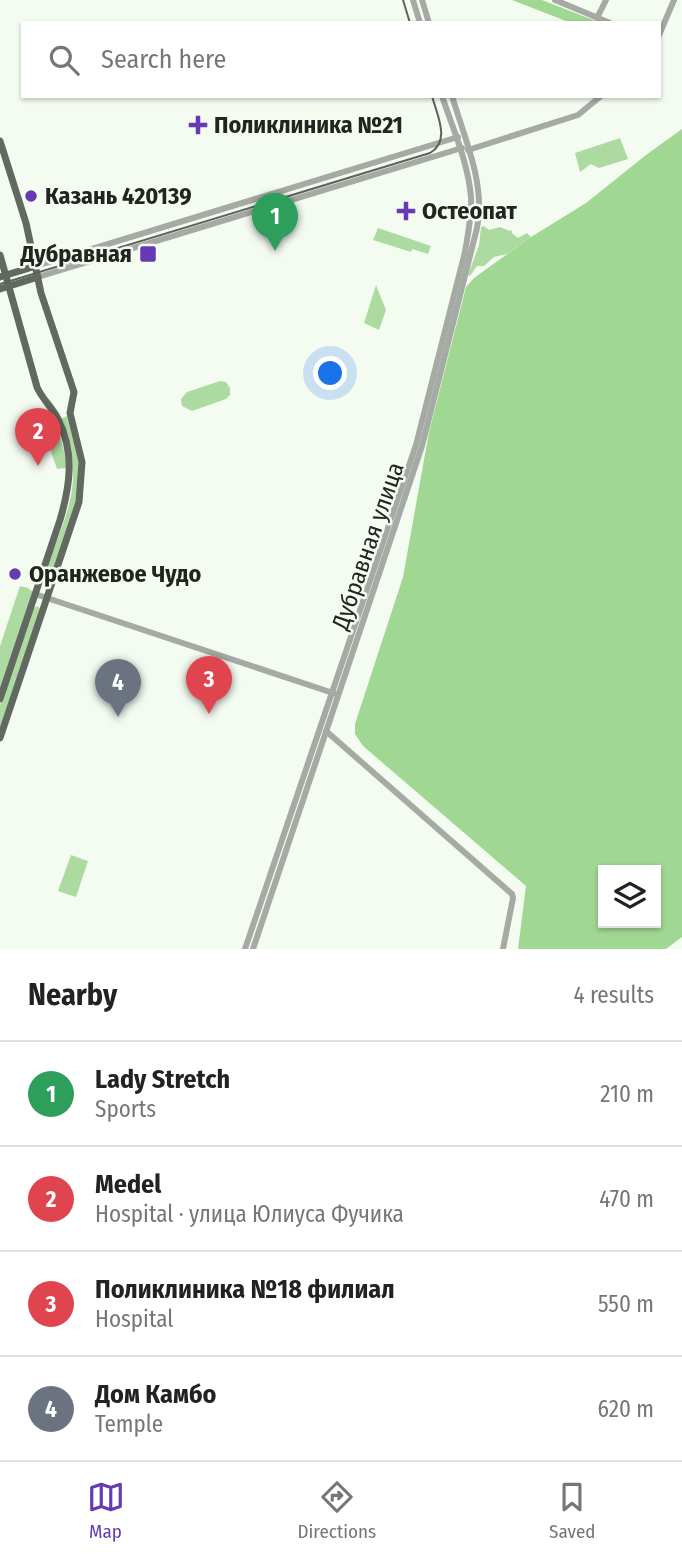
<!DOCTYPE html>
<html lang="en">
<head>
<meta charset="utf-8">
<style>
	body { margin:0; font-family:"Fira Sans Condensed",sans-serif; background:#f6f6f6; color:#222 }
	.controls { position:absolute; right:21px; bottom:21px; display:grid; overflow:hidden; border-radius:0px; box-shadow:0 2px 5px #0004 }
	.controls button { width:63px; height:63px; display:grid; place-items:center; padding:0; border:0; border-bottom:2px solid #e0e0e0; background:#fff; color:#222; font:35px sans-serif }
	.you { position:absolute; left:331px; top:374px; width:24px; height:24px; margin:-18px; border:5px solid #fff; border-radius:50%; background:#1a73e8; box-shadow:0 0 0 10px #1a73e833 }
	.badge { display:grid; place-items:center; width:46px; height:46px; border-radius:50%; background:#653ab2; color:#fff; font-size:23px; font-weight:700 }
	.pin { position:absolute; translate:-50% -58px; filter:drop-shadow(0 2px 4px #0008) }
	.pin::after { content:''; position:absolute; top:37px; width:24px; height:21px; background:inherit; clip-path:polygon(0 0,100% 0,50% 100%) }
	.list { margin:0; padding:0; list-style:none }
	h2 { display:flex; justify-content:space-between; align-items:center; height:91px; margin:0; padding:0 28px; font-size:30px }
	h2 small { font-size:23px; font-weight:400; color:#767676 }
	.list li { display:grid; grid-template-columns:46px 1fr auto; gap:21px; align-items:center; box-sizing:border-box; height:105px; padding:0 28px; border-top:2px solid #e0e0e0 }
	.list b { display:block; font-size:26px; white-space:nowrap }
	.list p { margin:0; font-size:23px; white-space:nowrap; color:#767676 }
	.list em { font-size:23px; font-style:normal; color:#767676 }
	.icon { flex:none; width:38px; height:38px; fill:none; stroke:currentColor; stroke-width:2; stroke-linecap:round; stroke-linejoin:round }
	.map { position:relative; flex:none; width:682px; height:949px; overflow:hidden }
	.search { position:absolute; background:#fff; box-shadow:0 2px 5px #0004; left:21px; right:21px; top:21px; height:77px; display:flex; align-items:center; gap:18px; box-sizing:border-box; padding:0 24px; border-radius:0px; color:#767676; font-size:26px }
	.sheet { height:511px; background:#fff }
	nav { display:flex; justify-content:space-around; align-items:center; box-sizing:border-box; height:98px; border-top:2px solid #e0e0e0; background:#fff; font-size:19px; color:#767676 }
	nav a { display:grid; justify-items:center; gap:4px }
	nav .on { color:#653ab2 }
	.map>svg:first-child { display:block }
</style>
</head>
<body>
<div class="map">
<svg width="682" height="949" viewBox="0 0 682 949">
	<rect width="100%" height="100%" fill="#f4fcf2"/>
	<g fill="#acdaa1">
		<path d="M 620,138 L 628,159 L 599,168 L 591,164 L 580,172 L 575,153 Z"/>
		<path d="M 484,226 L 489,230 L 500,227 L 510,231 L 512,230 L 512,233 L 518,238 L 527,233 L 531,237 L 507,254 L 494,257 L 484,266 L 477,266 L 470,276 L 468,275 L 479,245 L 481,227 Z"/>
		<path d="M 378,228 L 431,246 L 428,254 L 412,249 L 411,252 L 373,240 Z"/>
		<path d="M 376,285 L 386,310 L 379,330 L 364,323 Z"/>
		<path d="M 220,381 L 226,382 L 230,388 L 230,395 L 226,399 L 192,411 L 182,406 L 181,399 L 187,392 Z"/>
		<path d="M 67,416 L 79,464 L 76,503 L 52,573 L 46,570 C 57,537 78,498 72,462 C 70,448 64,433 61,419 Z"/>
		<path d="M 53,422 L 57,424 L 65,455 L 66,468 L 57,469 L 42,425 Z"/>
		<path d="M 20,586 L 28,588 L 33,592 L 0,690 L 0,646 Z"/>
		<path d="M 38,606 L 40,609 L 0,728 L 0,705 L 33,608 Z"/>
		<path d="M 71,855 L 88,861 L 76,897 L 58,891 Z"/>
	</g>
	<g fill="#a0d792" fill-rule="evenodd">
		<path d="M 512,0 L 542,0 L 601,23 L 571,23 Z"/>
		<path d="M 682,129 L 682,937 L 666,949 L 518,949 L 526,886 L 363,746 L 355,734 L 355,724 L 403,577 L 429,432 L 466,287 L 474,278 L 531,237 L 586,203 L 646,155 ZM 656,870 L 656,923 L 603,923 L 603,870 Z"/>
	</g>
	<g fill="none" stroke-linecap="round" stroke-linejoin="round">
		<g stroke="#a6aaa5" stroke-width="6">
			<path d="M 413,0 L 420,23"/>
			<path d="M 422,0 L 429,23"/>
			<path d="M 555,0 L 610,23"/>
			<path d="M 597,18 L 606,0"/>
			<path d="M 659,35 L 674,0"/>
			<path d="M 468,150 L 578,115 L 601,96"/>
			<path d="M 36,266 L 458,137"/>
			<path d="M 38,277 L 462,148"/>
			<path d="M 35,594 L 336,694"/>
			<path d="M 326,731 L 512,894 L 513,898 L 503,949"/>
			<path d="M 245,949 L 416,445 L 465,252 C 468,234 472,215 471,197 C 468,162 453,129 442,96"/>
			<path d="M 253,949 L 422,446 L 477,228 C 486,184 464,137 452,96"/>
		</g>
		<g stroke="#626961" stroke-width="7">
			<path d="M 0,141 L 26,223 L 41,293 L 74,392 L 70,413 L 82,462 L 79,502 L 0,738"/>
			<path d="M 0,255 L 37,387 C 42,399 52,407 58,419 C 75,453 70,486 60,520 L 0,699"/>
			<path d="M 0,277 L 36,266"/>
			<path d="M 0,289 L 38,277"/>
		</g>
		<g stroke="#5d625c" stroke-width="2">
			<path d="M 403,0 L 410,23"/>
			<path d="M 0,284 L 430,153 C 451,141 437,115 432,96"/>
		</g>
	</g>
	<g fill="#653ab2" stroke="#f4fcf2" stroke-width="2.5">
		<path d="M194.5 114.5h7v7h7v7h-7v7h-7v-7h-7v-7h7z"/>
		<circle cx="31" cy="196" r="7"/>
		<path d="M402.5 200.5h7v7h7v7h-7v7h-7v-7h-7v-7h7z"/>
		<rect x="139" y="245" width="18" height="18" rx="3.5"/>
		<circle cx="15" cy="574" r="7"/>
	</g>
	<g text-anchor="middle" stroke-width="5" stroke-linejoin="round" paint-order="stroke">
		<g font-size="24" font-weight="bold" fill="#212420" stroke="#f4fcf2" text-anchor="start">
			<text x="214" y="133">Поликлиника №21</text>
			<text x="45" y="204">Казань 420139</text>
			<text x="422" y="219">Остеопат</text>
			<text x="132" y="262" text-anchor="end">Дубравная</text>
			<text x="29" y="582">Оранжевое Чудо</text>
		</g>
		<g font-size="24" fill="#212420" stroke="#f4fcf2">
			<text transform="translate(368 546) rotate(-71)" y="8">Дубравная улица</text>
		</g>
	</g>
</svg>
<div class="controls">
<button><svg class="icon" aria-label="layers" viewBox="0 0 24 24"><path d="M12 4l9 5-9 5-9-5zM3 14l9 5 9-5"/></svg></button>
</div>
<div class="you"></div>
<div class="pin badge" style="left:275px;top:251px;background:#2e9e5b">1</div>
<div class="pin badge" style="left:38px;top:466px;background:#e0444e">2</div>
<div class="pin badge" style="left:209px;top:714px;background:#e0444e">3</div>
<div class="pin badge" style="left:118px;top:717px;background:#6b7280">4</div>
<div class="search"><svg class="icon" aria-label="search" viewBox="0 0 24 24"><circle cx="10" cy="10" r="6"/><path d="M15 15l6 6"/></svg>Search here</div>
</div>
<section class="sheet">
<h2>Nearby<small>4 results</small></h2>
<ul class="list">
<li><span class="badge" style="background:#2e9e5b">1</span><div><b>Lady Stretch</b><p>Sports</p></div><em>210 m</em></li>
<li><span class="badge" style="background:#e0444e">2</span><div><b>Medel</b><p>Hospital · улица Юлиуса Фучика</p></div><em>470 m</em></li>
<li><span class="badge" style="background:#e0444e">3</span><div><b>Поликлиника №18 филиал</b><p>Hospital</p></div><em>550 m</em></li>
<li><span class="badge" style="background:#6b7280">4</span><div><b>Дом Камбо</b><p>Temple</p></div><em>620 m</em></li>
</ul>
</section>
<nav>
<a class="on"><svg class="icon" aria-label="map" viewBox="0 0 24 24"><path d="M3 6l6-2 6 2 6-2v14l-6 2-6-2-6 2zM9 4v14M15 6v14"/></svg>Map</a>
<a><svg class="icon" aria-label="directions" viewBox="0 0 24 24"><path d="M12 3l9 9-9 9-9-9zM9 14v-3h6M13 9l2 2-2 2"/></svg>Directions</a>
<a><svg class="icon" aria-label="saved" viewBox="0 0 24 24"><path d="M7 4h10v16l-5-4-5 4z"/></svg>Saved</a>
</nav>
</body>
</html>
